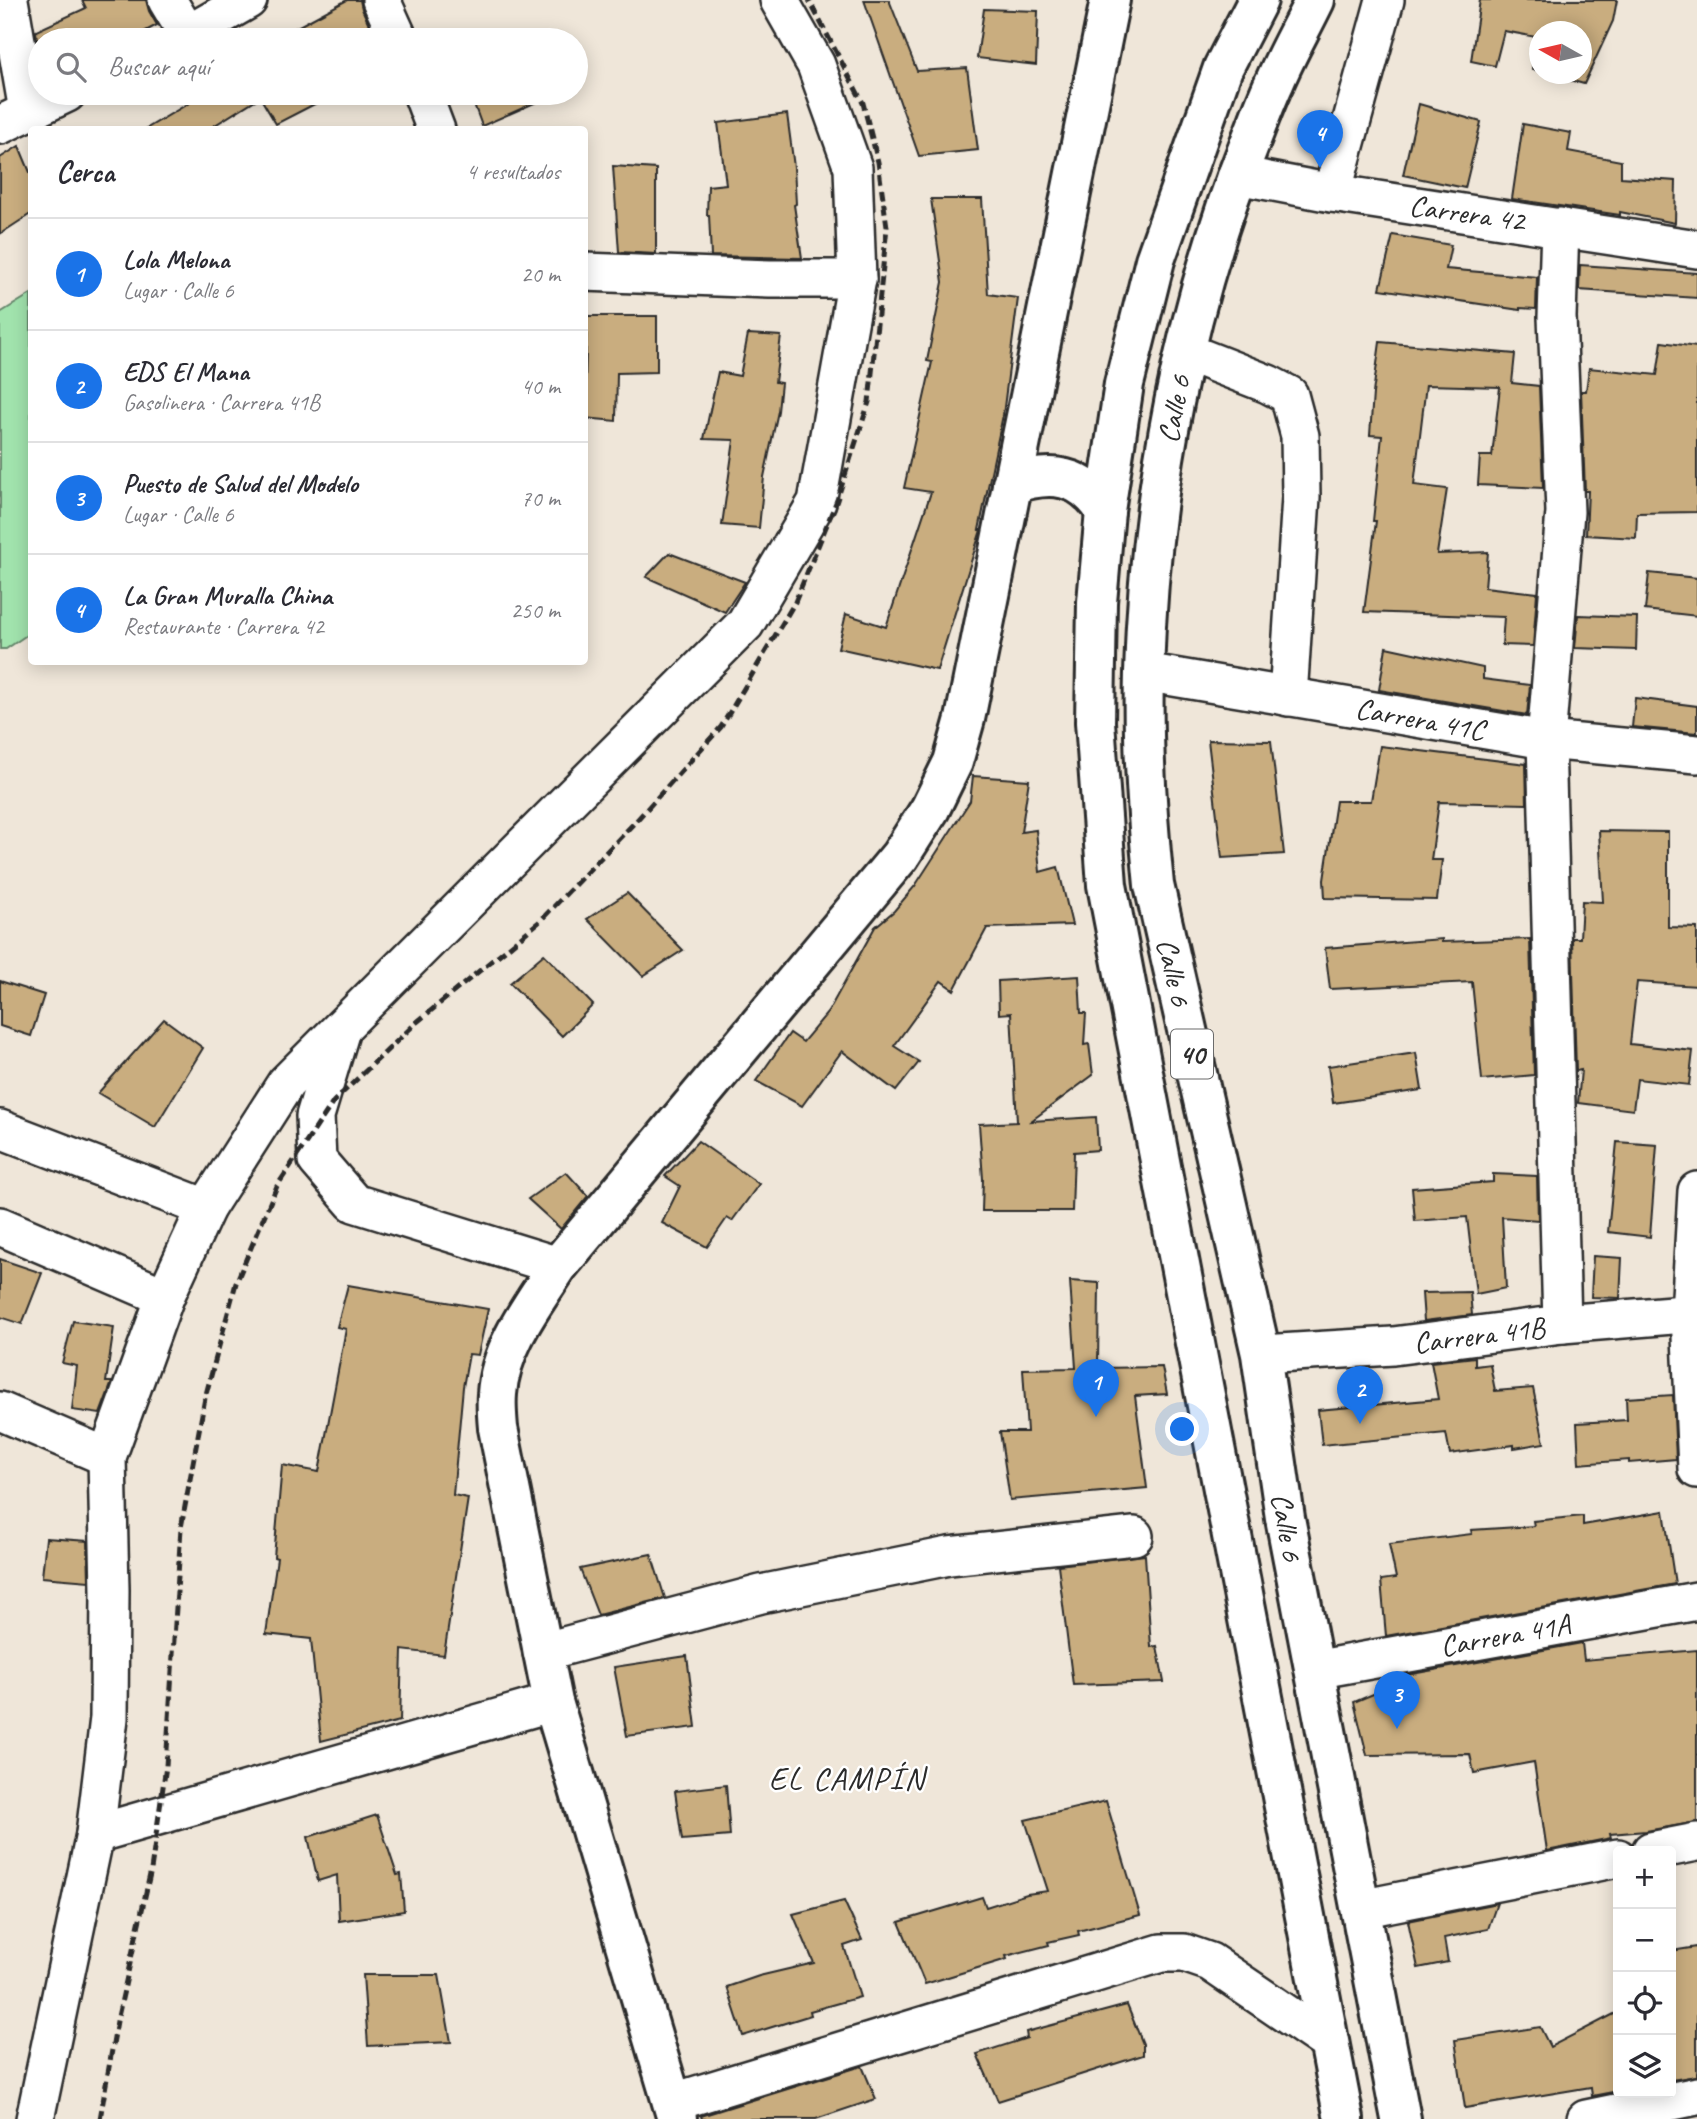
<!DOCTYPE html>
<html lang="es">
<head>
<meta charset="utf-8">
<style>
	body { margin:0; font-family:Caveat,sans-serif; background:#f2f2f3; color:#2b2b33 }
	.controls { position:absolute; right:21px; bottom:21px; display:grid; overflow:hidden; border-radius:7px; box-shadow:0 4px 18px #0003 }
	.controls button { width:63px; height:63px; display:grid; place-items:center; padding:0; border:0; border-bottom:2px solid #e1e1e2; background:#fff; color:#2b2b33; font:35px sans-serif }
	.compass { position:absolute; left:1529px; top:21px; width:63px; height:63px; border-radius:50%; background:#fff; box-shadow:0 4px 18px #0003; rotate:278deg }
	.you { position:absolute; left:1183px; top:1430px; width:24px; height:24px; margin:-18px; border:5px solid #fff; border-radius:50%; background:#1a73e8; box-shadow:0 0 0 10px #1a73e833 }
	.badge { display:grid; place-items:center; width:46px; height:46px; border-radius:50%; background:#1a73e8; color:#fff; font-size:23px; font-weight:700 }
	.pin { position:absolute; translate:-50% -58px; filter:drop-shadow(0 2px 4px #0008) }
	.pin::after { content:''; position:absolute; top:37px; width:24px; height:21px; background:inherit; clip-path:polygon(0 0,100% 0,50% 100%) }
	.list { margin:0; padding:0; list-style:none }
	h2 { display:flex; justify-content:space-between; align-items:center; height:91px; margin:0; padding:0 28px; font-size:30px }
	h2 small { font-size:23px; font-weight:400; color:#7c7c81 }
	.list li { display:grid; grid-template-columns:46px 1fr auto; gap:21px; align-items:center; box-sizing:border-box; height:112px; padding:0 28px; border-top:2px solid #e1e1e2 }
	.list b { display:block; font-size:26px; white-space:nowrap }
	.list p { margin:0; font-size:23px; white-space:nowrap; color:#7c7c81 }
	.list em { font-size:23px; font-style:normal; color:#7c7c81 }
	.icon { flex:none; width:38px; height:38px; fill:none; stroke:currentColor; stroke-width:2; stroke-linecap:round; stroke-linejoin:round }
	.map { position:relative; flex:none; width:1697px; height:2119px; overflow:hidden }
	.search { position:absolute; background:#fff; box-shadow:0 4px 18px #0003; left:28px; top:28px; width:560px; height:77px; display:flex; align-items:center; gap:18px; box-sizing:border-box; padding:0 24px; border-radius:38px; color:#7c7c81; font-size:26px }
	.panel { position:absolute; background:#fff; box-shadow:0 4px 18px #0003; left:28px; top:126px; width:560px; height:539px; border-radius:7px }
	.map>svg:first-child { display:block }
</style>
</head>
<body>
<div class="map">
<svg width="1697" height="2119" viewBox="0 0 1697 2119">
	<rect width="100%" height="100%" fill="#efe6d9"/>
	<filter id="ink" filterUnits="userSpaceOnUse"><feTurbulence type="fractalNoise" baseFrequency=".0143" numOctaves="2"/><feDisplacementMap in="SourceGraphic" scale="14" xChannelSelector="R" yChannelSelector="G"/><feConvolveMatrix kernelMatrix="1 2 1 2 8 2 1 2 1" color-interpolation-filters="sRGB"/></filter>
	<g filter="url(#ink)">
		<path fill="#a1e3ad" stroke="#66876c" stroke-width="2" d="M 31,294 L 31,632 L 6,649 L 0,649 L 0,313 Z"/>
		<g fill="#c9ad7f" stroke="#2b2b2b" stroke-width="2">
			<path d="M 82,0 L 146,0 L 149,11 L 157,25 L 129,40 L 37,40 L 36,31 L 86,8 Z"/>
			<path d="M 347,0 L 360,0 L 362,9 L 376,40 L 273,40 Z"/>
			<path d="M 864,0 L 889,0 L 917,71 L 967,68 L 978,150 L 919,156 Z"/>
			<path d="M 1480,0 L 1617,0 L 1613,21 L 1584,84 L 1548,74 L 1581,74 L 1581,32 L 1539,32 L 1539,71 L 1532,69 L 1536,37 L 1504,31 L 1495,66 L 1471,61 Z"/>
			<path d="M 984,9 L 1038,11 L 1036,65 L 977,58 Z"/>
			<path d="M 206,93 L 336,93 L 276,124 L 260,97 L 207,130 L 144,130 Z"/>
			<path d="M 470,93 L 557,93 L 482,126 Z"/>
			<path d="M 1419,104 L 1481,122 L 1465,188 L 1403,175 Z"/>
			<path d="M 787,114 L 794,167 L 796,204 L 794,205 L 802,258 L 711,256 L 709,215 L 707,215 L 708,186 L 726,184 L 718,123 Z"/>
			<path d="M 1523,124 L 1571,133 L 1568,151 L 1621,161 L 1621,177 L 1676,181 L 1675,223 L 1620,212 L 1620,215 L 1512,199 Z"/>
			<path d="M 19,146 L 32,177 L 32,213 L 0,234 L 0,158 Z"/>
			<path d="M 613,166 L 656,169 L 656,254 L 619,252 Z"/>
			<path d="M 931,199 L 982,199 L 988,294 L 1018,298 L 1003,415 L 979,530 L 981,530 L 937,670 L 838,648 L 846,614 L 886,627 L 931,492 L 904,488 L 932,362 L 927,361 L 943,282 Z"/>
			<path d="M 1393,235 L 1451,245 L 1446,269 L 1537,277 L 1536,309 L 1520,308 L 1520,310 L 1380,289 Z"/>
			<path d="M 1580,265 L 1697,273 L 1697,298 L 1579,290 Z"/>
			<path d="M 587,316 L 657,316 L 657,372 L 617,373 L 616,421 L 584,418 Z"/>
			<path d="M 748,334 L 781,336 L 775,382 L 781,383 L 778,411 L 764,477 L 759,528 L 722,525 L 734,440 L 704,439 L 718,372 L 740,376 Z"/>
			<path d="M 1380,342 L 1515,354 L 1512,383 L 1539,386 L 1543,488 L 1478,485 L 1480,456 L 1492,456 L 1500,387 L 1426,385 L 1414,485 L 1447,489 L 1437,554 L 1488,552 L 1485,587 L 1537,593 L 1533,646 L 1502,645 L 1504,617 L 1364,612 L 1376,521 L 1373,521 L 1382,436 L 1370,435 L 1373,393 Z"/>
			<path d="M 1662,342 L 1697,347 L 1697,512 L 1637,513 L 1636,538 L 1586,535 L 1588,491 L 1585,491 L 1581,391 L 1586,391 L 1589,368 L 1657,375 Z"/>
			<path d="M 669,553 L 745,582 L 725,612 L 646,577 Z"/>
			<path d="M 1649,573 L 1697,578 L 1697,616 L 1645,610 Z"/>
			<path d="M 1578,615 L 1637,617 L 1636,650 L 1575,648 Z"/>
			<path d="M 1386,647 L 1483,668 L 1483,679 L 1530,685 L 1527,715 L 1379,690 Z"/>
			<path d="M 1635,698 L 1697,706 L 1697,733 L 1632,727 Z"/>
			<path d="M 1208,740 L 1271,741 L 1284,854 L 1222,858 Z"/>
			<path d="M 1380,746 L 1526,764 L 1527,804 L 1439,802 L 1431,860 L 1442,860 L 1437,900 L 1325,898 L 1324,880 L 1336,801 L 1371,801 Z"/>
			<path d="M 973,776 L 1029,780 L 1021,832 L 1036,830 L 1040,872 L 1058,867 L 1072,925 L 987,928 L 954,990 L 941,981 L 894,1046 L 919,1062 L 896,1091 L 842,1051 L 802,1106 L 756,1081 L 790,1033 L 803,1042 L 828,1012 L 875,927 L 894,911 L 915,886 L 970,801 Z"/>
			<path d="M 1599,831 L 1668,832 L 1668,927 L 1697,928 L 1697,986 L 1637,982 L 1630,1044 L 1693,1051 L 1689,1085 L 1637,1079 L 1633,1110 L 1578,1103 L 1581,1070 L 1576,1071 L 1572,938 L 1580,938 L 1582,901 L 1603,902 Z"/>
			<path d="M 627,893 L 683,950 L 643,976 L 587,919 Z"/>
			<path d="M 1442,939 L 1442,942 L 1530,939 L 1534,1075 L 1482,1080 L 1472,982 L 1330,989 L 1325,948 Z"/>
			<path d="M 544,954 L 593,1005 L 562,1036 L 510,983 Z"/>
			<path d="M 1079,976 L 1081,1013 L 1086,1013 L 1084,1045 L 1089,1044 L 1093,1075 L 1031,1121 L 1096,1117 L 1098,1150 L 1074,1152 L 1072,1211 L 982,1211 L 983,1179 L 979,1124 L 1017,1122 L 1011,1013 L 999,1014 L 998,981 Z"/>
			<path d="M 0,981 L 44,995 L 31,1036 L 0,1026 Z"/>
			<path d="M 164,1019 L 203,1048 L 155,1127 L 98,1093 Z"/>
			<path d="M 1416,1053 L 1422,1090 L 1333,1103 L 1328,1066 Z"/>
			<path d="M 698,1141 L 759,1184 L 732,1221 L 727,1218 L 707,1247 L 662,1223 L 680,1186 L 665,1176 Z"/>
			<path d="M 1617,1142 L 1657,1145 L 1650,1237 L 1608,1232 Z"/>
			<path d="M 566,1172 L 588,1196 L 561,1229 L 528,1199 Z"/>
			<path d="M 1493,1174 L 1537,1176 L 1538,1220 L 1502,1217 L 1506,1288 L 1476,1294 L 1467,1217 L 1415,1221 L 1412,1188 L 1493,1182 Z"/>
			<path d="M 1593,1256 L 1622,1258 L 1620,1298 L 1591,1297 Z"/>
			<path d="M 0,1259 L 42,1273 L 22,1324 L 0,1317 Z"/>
			<path d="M 1070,1281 L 1099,1283 L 1098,1368 L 1162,1367 L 1167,1394 L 1135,1396 L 1147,1488 L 1010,1500 L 1000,1432 L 1027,1432 L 1023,1369 L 1076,1368 Z"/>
			<path d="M 348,1285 L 488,1309 L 478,1355 L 469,1354 L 463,1387 L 453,1495 L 468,1498 L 444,1655 L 402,1650 L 400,1721 L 321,1741 L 311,1639 L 266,1634 L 277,1558 L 274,1557 L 282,1465 L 319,1472 L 346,1329 L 337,1327 Z"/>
			<path d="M 1470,1292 L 1472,1315 L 1424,1321 L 1422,1293 Z"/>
			<path d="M 73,1321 L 114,1327 L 106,1382 L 112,1382 L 100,1414 L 72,1410 L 77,1366 L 62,1363 Z"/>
			<path d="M 1475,1357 L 1475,1366 L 1490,1364 L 1495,1391 L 1533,1388 L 1544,1443 L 1514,1448 L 1514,1445 L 1450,1454 L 1446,1433 L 1322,1445 L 1318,1410 L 1438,1399 L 1431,1362 Z"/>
			<path d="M 1673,1395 L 1676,1459 L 1629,1463 L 1629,1460 L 1579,1464 L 1577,1423 L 1627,1420 L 1626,1398 Z"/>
			<path d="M 1664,1511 L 1675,1584 L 1386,1636 L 1381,1580 L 1396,1578 L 1389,1544 L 1472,1534 L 1471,1530 L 1534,1526 L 1533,1521 L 1583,1516 L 1583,1525 Z"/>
			<path d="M 46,1538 L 88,1541 L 89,1581 L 42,1577 Z"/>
			<path d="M 651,1554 L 665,1598 L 598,1615 L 580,1569 Z"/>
			<path d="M 1145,1555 L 1151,1647 L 1157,1646 L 1164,1682 L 1073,1685 L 1058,1565 Z"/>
			<path d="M 1582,1643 L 1584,1660 L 1697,1650 L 1697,1822 L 1646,1831 L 1610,1834 L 1611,1838 L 1547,1851 L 1534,1762 L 1474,1773 L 1470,1754 L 1367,1755 L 1354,1702 L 1390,1687 L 1390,1678 Z"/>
			<path d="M 687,1656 L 696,1727 L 627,1736 L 614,1667 Z"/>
			<path d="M 726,1785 L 730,1836 L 682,1840 L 675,1791 Z"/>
			<path d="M 1106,1801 L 1140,1915 L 1078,1931 L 1079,1935 L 1048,1942 L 1049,1945 L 1006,1956 L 1007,1959 L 925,1984 L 899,1922 L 982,1897 L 986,1907 L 1027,1894 L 1048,1891 L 1025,1820 Z"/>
			<path d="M 377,1815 L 397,1875 L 401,1874 L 404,1911 L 339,1921 L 337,1875 L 318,1881 L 308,1837 Z"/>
			<path d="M 844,1901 L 862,1940 L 844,1946 L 860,1997 L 810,2011 L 811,2015 L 743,2036 L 727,1987 L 759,1976 L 814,1963 L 793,1914 Z"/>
			<path d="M 1497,1903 L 1488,1929 L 1444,1938 L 1448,1962 L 1418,1968 L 1408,1921 Z"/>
			<path d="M 1697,1947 L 1697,2076 L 1671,2080 L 1671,1951 Z"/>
			<path d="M 363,1975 L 439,1975 L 451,2042 L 368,2046 Z"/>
			<path d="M 1127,2005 L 1143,2044 L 1143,2055 L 998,2101 L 977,2054 L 1027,2038 L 1026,2032 Z"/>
			<path d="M 1618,2012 L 1618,2091 L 1592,2096 L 1591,2087 L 1465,2108 L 1455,2040 L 1540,2027 L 1550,2047 Z"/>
			<path d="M 862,2066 L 876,2099 L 816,2119 L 702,2119 L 701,2116 Z"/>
		</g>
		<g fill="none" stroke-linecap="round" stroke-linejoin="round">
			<g stroke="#2b2b2b" stroke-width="42">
				<g id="minor">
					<path d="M 9,0 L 28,111"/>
					<path d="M 167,0 L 188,35"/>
					<path d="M 381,0 L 399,40"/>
					<path d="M 178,40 L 248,0"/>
					<path d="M 422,93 L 436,130"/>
					<path d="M 0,125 L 67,93"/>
					<path d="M 1237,175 L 1332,193 L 1697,249"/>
					<path d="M 1332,193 L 1385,0"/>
					<path d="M 1560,227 L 1557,317 L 1565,512 L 1546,740 L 1562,1324"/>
					<path d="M 584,272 L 770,279 L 857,279"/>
					<path d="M 1186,352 L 1268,384 L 1289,395 L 1300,436 L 1301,497 L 1288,697"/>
					<path d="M 1144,672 L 1546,740 L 1697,754"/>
					<path d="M 340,1033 L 315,1116 L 317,1160 L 354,1203 L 558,1266"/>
					<path d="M 0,1129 L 206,1208"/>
					<path d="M 1697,1191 L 1690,1314 L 1697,1469"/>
					<path d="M 0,1226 L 165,1297"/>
					<path d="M 1261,1354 L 1393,1346 L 1562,1324 L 1697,1313"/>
					<path d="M 0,1411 L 107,1457"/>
					<path d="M 542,1652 L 761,1594 L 949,1556 L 1134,1536"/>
					<path d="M 1314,1670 L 1697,1601"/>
					<path d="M 95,1834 L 553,1702"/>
					<path d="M 1651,1851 L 1697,1842"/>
					<path d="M 1360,1909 L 1618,1858"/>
					<path d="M 674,2102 L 1161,1953 L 1184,1953 L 1210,1962 L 1329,2043"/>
					<path d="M 35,2119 L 95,1834 L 109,1718 L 110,1590 L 107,1457 L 165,1297 L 206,1208 L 286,1083 L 745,624 L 817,502 L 857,279 L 853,168 L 816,65 L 779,0"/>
					<path d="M 1586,2119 L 1697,2096"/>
				</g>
			</g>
			<g stroke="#2b2b2b" stroke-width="44">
				<path id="major" d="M 677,2119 L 553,1702 L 498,1428 C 497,1417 496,1405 497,1394 C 500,1346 533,1305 558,1266 L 900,856 L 930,809 L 953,762 L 965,719 L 1110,0"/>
			</g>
			<g stroke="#2b2b2b" stroke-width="44">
				<g id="highway">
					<path d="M 1258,0 L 1223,68 L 1155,260 L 1124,384 L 1105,511 L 1097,602 L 1095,722 L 1107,885 L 1344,2119"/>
					<path d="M 1315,0 C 1302,27 1287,53 1275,81 C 1266,100 1259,120 1251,140 C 1184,308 1149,492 1144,673 C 1142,744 1147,815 1154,885 L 1261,1354 L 1285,1518 L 1401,2119"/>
					<path d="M 1012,484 C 1051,471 1082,474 1105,511"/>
				</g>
			</g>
			<use href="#minor" stroke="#fff" stroke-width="37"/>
			<use href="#major" stroke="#fff" stroke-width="38"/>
			<use href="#highway" stroke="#fff" stroke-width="38"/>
			<path stroke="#2b2b2b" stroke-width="5" stroke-dasharray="10 5" stroke-linecap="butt" d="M 100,2119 L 117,2021 L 151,1870 L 166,1766 L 181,1528 L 205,1398 L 236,1283 L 277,1186 L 334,1101 L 417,1022 L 539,922 L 636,821 L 721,727 L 795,602 L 837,500 L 869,402 L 887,227 L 878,162 L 863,103 L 809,0"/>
		</g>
	</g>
	<g text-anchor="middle" stroke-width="5" stroke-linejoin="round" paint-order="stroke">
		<rect fill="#fff" stroke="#6b6b6b" stroke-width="2" x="1171" y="1029.5" width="42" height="49" rx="5"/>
		<g font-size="28" font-weight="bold" fill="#2b2b2b">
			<text x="1192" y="1064">40</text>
		</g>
		<g font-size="30" fill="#2b2b2b" stroke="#fff">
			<text transform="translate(1467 213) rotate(8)" y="10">Carrera 42</text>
			<text transform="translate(1174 409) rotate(-79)" y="10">Calle 6</text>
			<text transform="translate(1420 719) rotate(10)" y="10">Carrera 41C</text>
			<text transform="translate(1174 972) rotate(77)" y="10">Calle 6</text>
			<text transform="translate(1479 1335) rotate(-7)" y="10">Carrera 41B</text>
			<text transform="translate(1287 1527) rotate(80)" y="10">Calle 6</text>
			<text transform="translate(1505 1635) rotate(-10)" y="10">Carrera 41A</text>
		</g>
		<g font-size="32" letter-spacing="2" fill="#2b2b2b" stroke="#fff">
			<text x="847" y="1789">EL CAMPÍN</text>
		</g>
	</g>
</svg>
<div class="controls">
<button>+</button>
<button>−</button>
<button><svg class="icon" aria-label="locate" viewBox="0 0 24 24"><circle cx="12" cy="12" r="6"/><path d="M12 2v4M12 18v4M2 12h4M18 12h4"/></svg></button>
<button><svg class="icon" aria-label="layers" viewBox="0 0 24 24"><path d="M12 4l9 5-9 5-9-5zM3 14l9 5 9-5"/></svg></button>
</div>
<svg class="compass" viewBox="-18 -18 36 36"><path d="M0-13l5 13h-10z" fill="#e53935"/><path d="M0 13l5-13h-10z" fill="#7c7c81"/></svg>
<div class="you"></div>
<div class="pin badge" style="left:1096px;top:1417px">1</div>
<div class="pin badge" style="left:1360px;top:1424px">2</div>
<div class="pin badge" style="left:1397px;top:1729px">3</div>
<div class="pin badge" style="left:1320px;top:168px">4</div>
<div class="search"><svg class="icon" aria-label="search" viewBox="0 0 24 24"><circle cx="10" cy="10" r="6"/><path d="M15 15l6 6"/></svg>Buscar aquí</div>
<section class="panel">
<h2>Cerca<small>4 resultados</small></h2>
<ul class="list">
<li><span class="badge">1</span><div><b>Lola Melona</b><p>Lugar · Calle 6</p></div><em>20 m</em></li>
<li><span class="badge">2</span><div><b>EDS El Mana</b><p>Gasolinera · Carrera 41B</p></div><em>40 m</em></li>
<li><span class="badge">3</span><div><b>Puesto de Salud del Modelo</b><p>Lugar · Calle 6</p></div><em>70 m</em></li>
<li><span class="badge">4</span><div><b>La Gran Muralla China</b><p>Restaurante · Carrera 42</p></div><em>250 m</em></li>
</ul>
</section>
</div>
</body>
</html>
